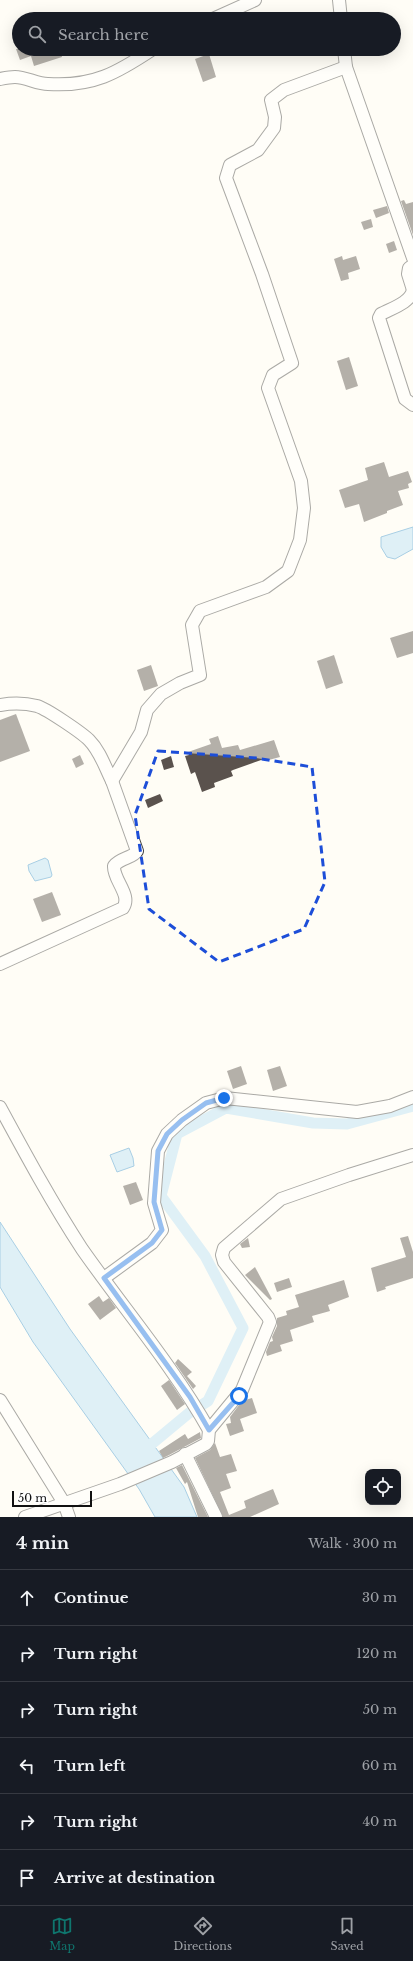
<!DOCTYPE html>
<html lang="en">
<head>
<meta charset="utf-8">
<style>
	body { margin:0; font-family:"Libre Baskerville",serif; background:#20242c; color:#f1f3f6 }
	.controls { position:absolute; right:12px; bottom:12px; display:grid; overflow:hidden; border-radius:8px; box-shadow:0 4px 16px #0002 }
	.controls button { width:36px; height:36px; display:grid; place-items:center; padding:0; border:0; border-bottom:1px solid #363941; background:#171b24; color:#f1f3f6; font:20px sans-serif }
	.scale { position:absolute; left:12px; bottom:10px; width:80px; box-sizing:border-box; padding-left:4px; border:2px solid #111; border-top:0; font-size:11px; line-height:14px; white-space:nowrap; color:#111; -webkit-text-stroke:3px #fff; paint-order:stroke }
	.stop { position:absolute; width:12px; height:12px; margin:-9px; border:3px solid #1a73e8; border-radius:50%; background:#fff }
	.stop.end { background:#1a73e8; border-color:#fff; box-shadow:0 1px 4px #0008 }
	.list { margin:0; padding:0; list-style:none }
	h2 { display:flex; justify-content:space-between; align-items:center; height:52px; margin:0; padding:0 16px; font-size:17px }
	h2 small { font-size:13px; font-weight:400; color:#9ea1a6 }
	.list li { display:grid; grid-template-columns:26px 1fr auto; gap:12px; align-items:center; box-sizing:border-box; height:56px; padding:0 16px; border-top:1px solid #363941 }
	.list b { display:block; font-size:15px; white-space:nowrap }
	.list em { font-size:13px; font-style:normal; color:#9ea1a6 }
	.icon { flex:none; width:22px; height:22px; fill:none; stroke:currentColor; stroke-width:2; stroke-linecap:round; stroke-linejoin:round }
	.map { position:relative; flex:none; width:413px; height:1517px; overflow:hidden }
	.search { position:absolute; background:#171b24; box-shadow:0 4px 16px #0002; left:12px; right:12px; top:12px; height:44px; display:flex; align-items:center; gap:10px; box-sizing:border-box; padding:0 14px; border-radius:22px; color:#9ea1a6; font-size:15px }
	.sheet { height:388px; background:#171b24 }
	nav { display:flex; justify-content:space-around; align-items:center; box-sizing:border-box; height:56px; border-top:1px solid #363941; background:#171b24; font-size:11px; color:#9ea1a6 }
	nav a { display:grid; justify-items:center; gap:2px }
	nav .on { color:#0f766e }
	.map>svg:first-child { display:block }
</style>
</head>
<body>
<div class="map">
<svg width="413" height="1517" viewBox="0 0 413 1517">
	<rect width="100%" height="100%" fill="#fffdf5"/>
	<g fill="#b9e0f7" stroke="#3f96cf">
		<path d="M 413,527 L 413,549 L 395,559 L 387,557 L 381,547 L 381,537 Z"/>
		<path d="M 45,858 L 48,860 L 52,875 L 51,877 L 35,881 L 29,871 L 28,865 Z"/>
		<path d="M 129,1148 L 133,1158 L 134,1166 L 117,1172 L 110,1155 Z"/>
		<path d="M 0,1222 L 70,1329 L 184,1487 L 197,1517 L 155,1517 L 139,1489 L 33,1342 L 0,1287 Z"/>
	</g>
	<g fill="none" stroke-linecap="round" stroke-linejoin="round">
		<path stroke="#b9e0f7" stroke-width="11" d="M 142,1452 L 189,1413 L 208,1401 L 243,1328 L 205,1256 L 161,1196 L 177,1134 L 226,1108 L 313,1123 L 347,1124 L 413,1106"/>
	</g>
	<g fill="#5a524d">
		<path d="M 16,49 L 60,49 L 62,57 L 34,66 L 31,56 L 20,60 Z"/>
		<path d="M 209,54 L 216,77 L 203,82 L 195,59 Z"/>
		<path d="M 404,200 L 406,204 L 413,202 L 413,235 L 401,201 Z"/>
		<path d="M 387,206 L 389,213 L 376,218 L 373,210 Z"/>
		<path d="M 371,219 L 373,227 L 364,230 L 361,222 Z"/>
		<path d="M 394,241 L 397,250 L 389,253 L 386,244 Z"/>
		<path d="M 342,256 L 343,260 L 356,256 L 360,269 L 348,273 L 349,279 L 341,281 L 334,259 Z"/>
		<path d="M 349,357 L 358,386 L 346,390 L 337,361 Z"/>
		<path d="M 384,462 L 389,477 L 408,471 L 412,482 L 408,484 L 409,488 L 398,491 L 403,505 L 387,511 L 387,513 L 364,522 L 359,504 L 345,508 L 339,490 L 368,480 L 365,468 Z"/>
		<path d="M 413,631 L 413,653 L 397,658 L 390,638 Z"/>
		<path d="M 334,655 L 343,683 L 326,689 L 317,661 Z"/>
		<path d="M 151,665 L 158,686 L 144,691 L 137,670 Z"/>
		<path d="M 16,714 L 30,751 L 0,762 L 0,720 Z"/>
		<path d="M 218,736 L 222,748 L 238,745 L 240,750 L 274,740 L 280,757 L 265,761 L 264,759 L 233,770 L 231,771 L 233,776 L 214,783 L 215,787 L 202,792 L 195,772 L 191,774 L 185,756 L 189,755 L 188,752 L 211,744 L 209,739 Z"/>
		<path d="M 80,755 L 84,764 L 76,768 L 72,759 Z"/>
		<path d="M 171,756 L 174,767 L 164,770 L 161,760 Z"/>
		<path d="M 160,794 L 163,801 L 148,808 L 145,800 Z"/>
		<path d="M 52,892 L 61,915 L 42,922 L 33,899 Z"/>
		<path d="M 241,1066 L 247,1084 L 233,1089 L 227,1071 Z"/>
		<path d="M 280,1066 L 287,1086 L 273,1091 L 267,1070 Z"/>
		<path d="M 136,1182 L 143,1200 L 130,1205 L 123,1186 Z"/>
		<path d="M 408,1236 L 413,1252 L 413,1278 L 385,1287 L 386,1289 L 377,1292 L 371,1268 L 406,1257 L 400,1238 Z"/>
		<path d="M 248,1238 L 250,1247 L 242,1248 L 240,1244 Z"/>
		<path d="M 255,1267 L 272,1299 L 270,1300 L 245,1275 Z"/>
		<path d="M 289,1278 L 292,1287 L 277,1292 L 274,1283 Z"/>
		<path d="M 344,1280 L 349,1297 L 328,1305 L 330,1311 L 312,1316 L 314,1322 L 290,1330 L 293,1341 L 280,1345 L 282,1351 L 267,1356 L 266,1352 L 270,1342 L 273,1341 L 272,1337 L 277,1326 L 277,1318 L 287,1315 L 286,1311 L 299,1307 L 295,1295 Z"/>
		<path d="M 99,1296 L 103,1302 L 109,1298 L 116,1308 L 100,1320 L 88,1304 Z"/>
		<path d="M 178,1359 L 192,1372 L 187,1376 L 196,1386 L 193,1389 L 175,1363 Z"/>
		<path d="M 169,1380 L 185,1404 L 177,1410 L 161,1386 Z"/>
		<path d="M 252,1398 L 257,1413 L 240,1419 L 244,1431 L 230,1436 L 226,1424 L 231,1423 L 230,1417 L 242,1401 Z"/>
		<path d="M 200,1432 L 201,1438 L 169,1455 L 163,1458 L 159,1451 L 185,1434 L 188,1439 Z"/>
		<path d="M 215,1443 L 220,1457 L 231,1454 L 237,1471 L 226,1474 L 231,1488 L 220,1492 L 229,1515 L 246,1508 L 244,1501 L 273,1489 L 279,1504 L 250,1517 L 223,1517 L 195,1458 L 210,1450 Z"/>
		<path d="M 182,1465 L 208,1517 L 198,1517 L 187,1482 L 185,1484 L 176,1468 Z"/>
	</g>
	<g fill="none" stroke-linecap="round" stroke-linejoin="round">
		<g stroke="#444" stroke-width="14">
			<g id="minor">
				<path d="M 339,0 L 341,19"/>
				<path d="M 213,19 L 255,0"/>
				<path d="M 344,49 L 346,67 L 413,258"/>
				<path d="M 0,79 C 5,78 10,77 15,77 C 26,77 37,84 48,84 C 93,87 117,73 153,49"/>
				<path d="M 413,265 L 409,268 L 408,274 L 413,290"/>
				<path d="M 413,290 C 410,303 392,308 381,314 L 379,318 L 405,399 L 413,405"/>
				<path d="M 0,705 C 12,703 25,703 37,706 C 47,709 82,733 89,740 C 100,751 105,767 112,781 L 141,732 L 147,710 L 161,694 L 180,683 L 200,675 L 192,625 L 200,611 L 266,587 L 288,571 L 300,540 L 304,508 L 301,481 L 268,388 L 273,375 L 292,363 L 262,274 L 226,178 L 230,165 L 258,150 L 274,128 L 275,117 L 271,100 L 284,90 L 346,67"/>
				<path d="M 0,964 L 123,908 C 132,895 113,880 114,866 C 120,858 133,858 137,851 L 112,781"/>
				<path d="M 0,1107 C 26,1155 52,1203 82,1249 C 124,1309 173,1366 209,1430"/>
				<path d="M 104,1278 L 152,1243 L 162,1230 L 154,1203 L 158,1151 L 167,1134 L 182,1120 L 206,1103 L 225,1098 L 357,1112 L 390,1106 L 413,1097"/>
				<path d="M 0,1400 L 64,1503 L 69,1517"/>
				<path d="M 185,1454 L 216,1517"/>
				<path d="M 25,1517 L 120,1484 L 172,1462 L 206,1444 L 208,1441 L 209,1430 L 242,1390 L 270,1322 L 268,1317 L 224,1262 L 222,1255 L 224,1248 L 281,1199 L 349,1175 L 413,1155"/>
			</g>
		</g>
		<use href="#minor" stroke="#fff" stroke-width="12"/>
	</g>
	<g fill="none" stroke-linecap="round" stroke-linejoin="round">
		<path stroke="#1a73e8" stroke-width="5" d="M 224,1098 L 206,1103 L 182,1120 L 167,1134 L 158,1151 L 154,1202 L 162,1230 L 152,1243 L 104,1278 L 190,1397 L 209,1430 L 239,1396"/>
	</g>
	<path d="M0 0H413V1517H0ZM 158,751 L 256,758 L 312,767 L 325,882 L 304,929 L 219,962 L 149,909 L 135,815 Z" fill="#fffdf5" fill-opacity=".55" fill-rule="evenodd"/>
	<path fill="none" stroke="#1d4ed8" stroke-width="3" stroke-dasharray="8 5" stroke-linejoin="round" d="M 158,751 L 256,758 L 312,767 L 325,882 L 304,929 L 219,962 L 149,909 L 135,815 Z"/>
</svg>
<div class="controls">
<button><svg class="icon" aria-label="locate" viewBox="0 0 24 24"><circle cx="12" cy="12" r="6"/><path d="M12 2v4M12 18v4M2 12h4M18 12h4"/></svg></button>
</div>
<div class="scale">50 m</div>
<div class="stop" style="left:239px;top:1396px"></div>
<div class="stop end" style="left:224px;top:1098px"></div>
<div class="search"><svg class="icon" aria-label="search" viewBox="0 0 24 24"><circle cx="10" cy="10" r="6"/><path d="M15 15l6 6"/></svg>Search here</div>
</div>
<section class="sheet">
<h2>4 min<small>Walk · 300 m</small></h2>
<ul class="list">
<li><svg class="icon" aria-label="ahead" viewBox="0 0 24 24"><path d="M12 20V5M6 11l6-6 6 6"/></svg><div><b>Continue</b></div><em>30 m</em></li>
<li><svg class="icon" aria-label="right" viewBox="0 0 24 24"><path d="M7 20v-9h11M14 6l5 5-5 5"/></svg><div><b>Turn right</b></div><em>120 m</em></li>
<li><svg class="icon" aria-label="right" viewBox="0 0 24 24"><path d="M7 20v-9h11M14 6l5 5-5 5"/></svg><div><b>Turn right</b></div><em>50 m</em></li>
<li><svg class="icon" aria-label="left" viewBox="0 0 24 24"><path d="M17 20v-9H6M10 6l-5 5 5 5"/></svg><div><b>Turn left</b></div><em>60 m</em></li>
<li><svg class="icon" aria-label="right" viewBox="0 0 24 24"><path d="M7 20v-9h11M14 6l5 5-5 5"/></svg><div><b>Turn right</b></div><em>40 m</em></li>
<li><svg class="icon" aria-label="arrive" viewBox="0 0 24 24"><path d="M6 21V4h12l-3 4 3 4H6"/></svg><div><b>Arrive at destination</b></div></li>
</ul>
</section>
<nav>
<a class="on"><svg class="icon" aria-label="map" viewBox="0 0 24 24"><path d="M3 6l6-2 6 2 6-2v14l-6 2-6-2-6 2zM9 4v14M15 6v14"/></svg>Map</a>
<a><svg class="icon" aria-label="directions" viewBox="0 0 24 24"><path d="M12 3l9 9-9 9-9-9zM9 14v-3h6M13 9l2 2-2 2"/></svg>Directions</a>
<a><svg class="icon" aria-label="saved" viewBox="0 0 24 24"><path d="M7 4h10v16l-5-4-5 4z"/></svg>Saved</a>
</nav>
</body>
</html>
